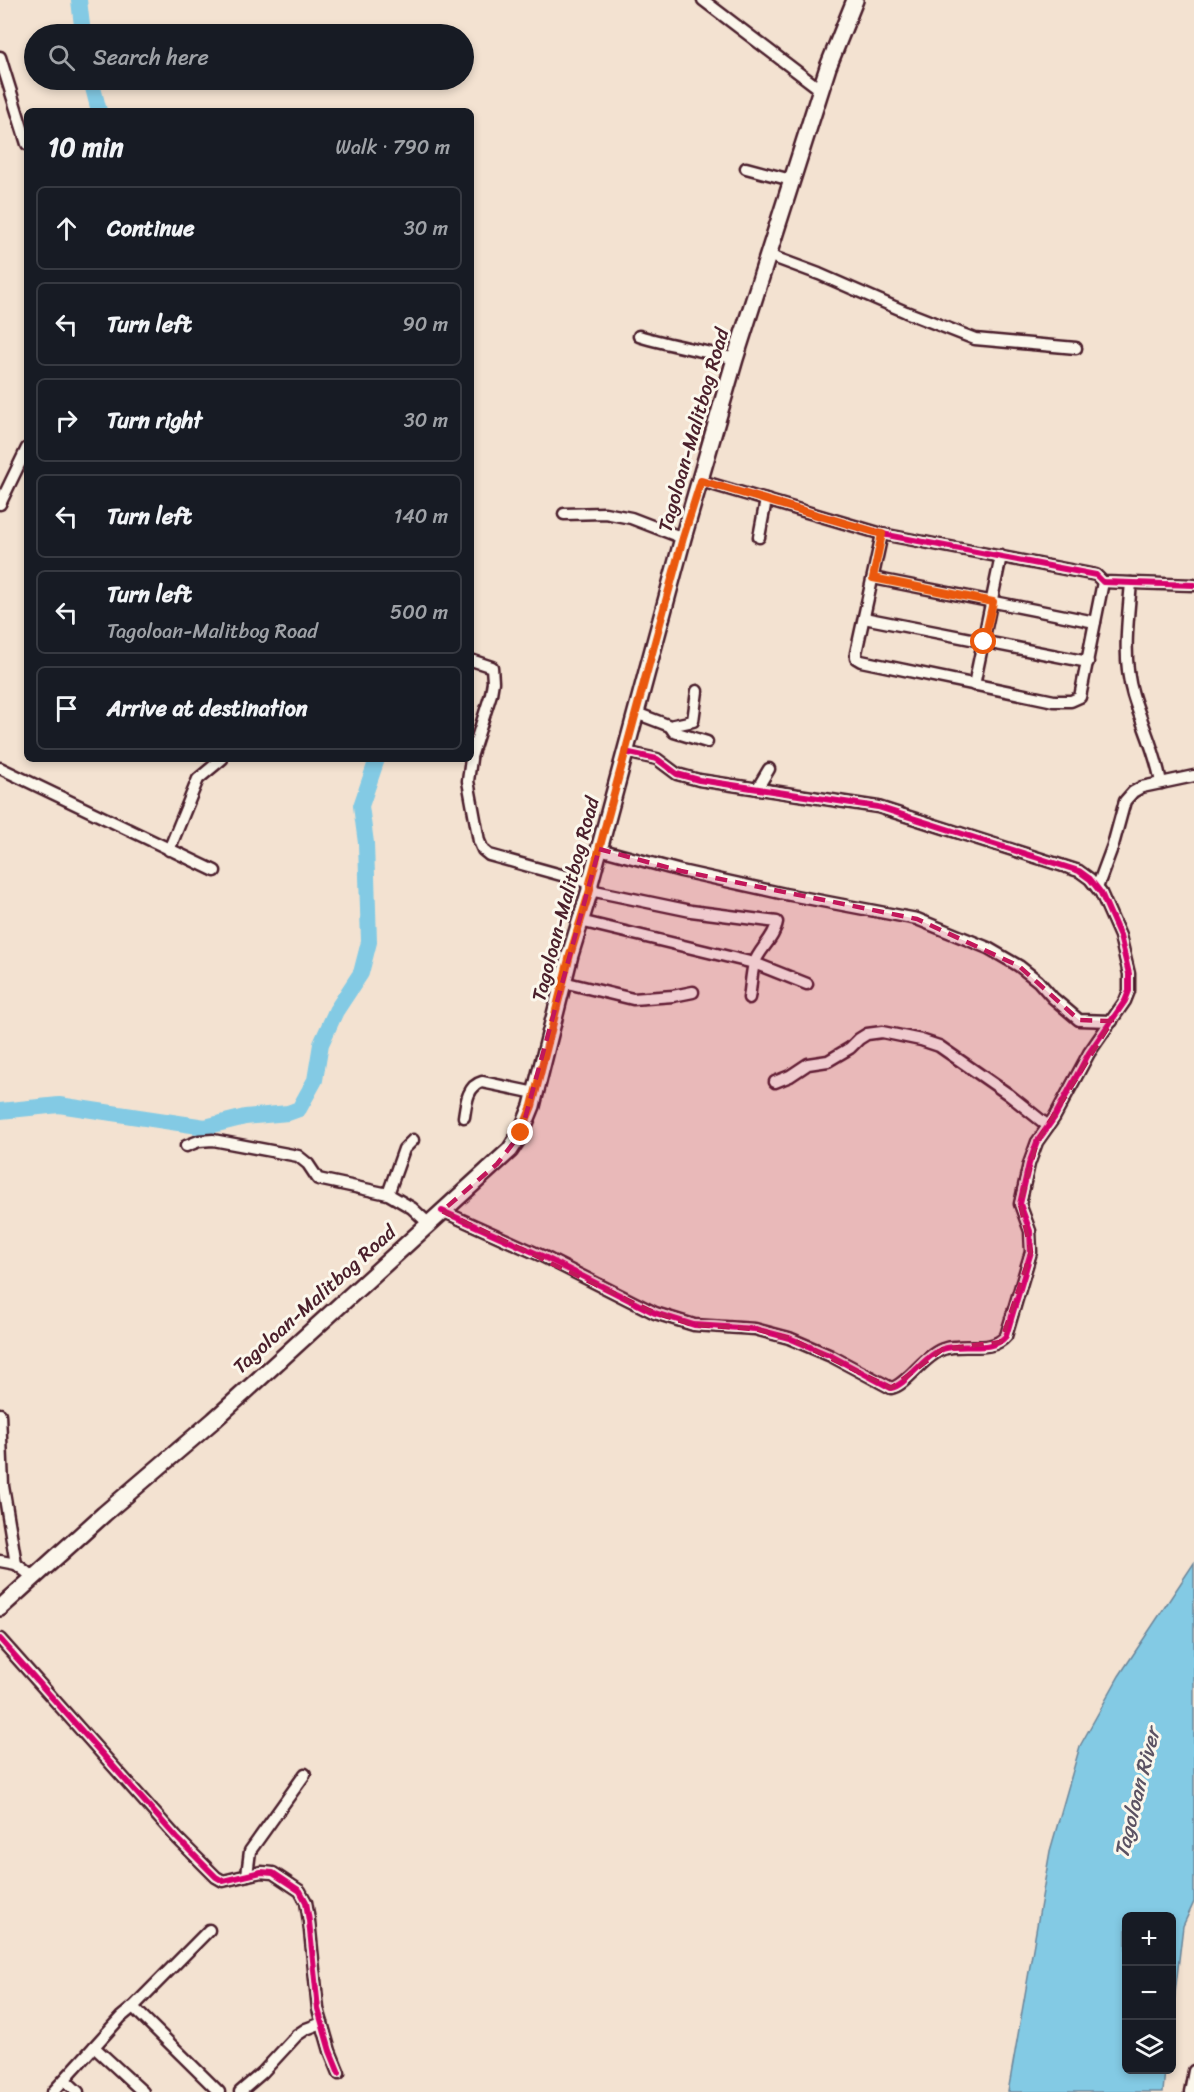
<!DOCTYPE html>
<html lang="en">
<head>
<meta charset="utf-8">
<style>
	body { margin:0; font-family:Sriracha,sans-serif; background:#20242c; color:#f1f3f6 }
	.controls { position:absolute; right:18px; bottom:18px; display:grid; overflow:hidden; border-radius:9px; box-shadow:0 3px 9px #0003 }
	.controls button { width:54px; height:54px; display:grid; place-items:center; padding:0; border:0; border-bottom:2px solid #363941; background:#171b24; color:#f1f3f6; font:30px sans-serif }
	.stop { position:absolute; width:18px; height:18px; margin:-14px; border:4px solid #ea580c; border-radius:50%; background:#fff }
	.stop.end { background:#ea580c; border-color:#fff; box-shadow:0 2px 6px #0008 }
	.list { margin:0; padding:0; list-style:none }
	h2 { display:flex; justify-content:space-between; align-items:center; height:78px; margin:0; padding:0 24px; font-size:26px }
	h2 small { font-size:20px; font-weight:400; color:#9ea1a6 }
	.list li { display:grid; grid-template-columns:39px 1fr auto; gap:18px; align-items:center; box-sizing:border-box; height:84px; margin:0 12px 12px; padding:0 12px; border:2px solid #363941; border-radius:9px }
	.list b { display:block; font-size:22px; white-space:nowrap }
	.list p { margin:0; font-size:20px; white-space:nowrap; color:#9ea1a6 }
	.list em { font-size:20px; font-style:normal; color:#9ea1a6 }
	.icon { flex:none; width:33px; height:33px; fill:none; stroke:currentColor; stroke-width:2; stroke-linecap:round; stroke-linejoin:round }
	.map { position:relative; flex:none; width:1194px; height:2092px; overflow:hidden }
	.search { position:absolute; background:#171b24; box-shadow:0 3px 9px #0003; left:24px; top:24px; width:450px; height:66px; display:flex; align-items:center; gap:15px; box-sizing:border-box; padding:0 21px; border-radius:33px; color:#9ea1a6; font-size:22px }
	.panel { position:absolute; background:#171b24; box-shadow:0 3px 9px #0003; left:24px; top:108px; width:450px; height:654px; border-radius:9px }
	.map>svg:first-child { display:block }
</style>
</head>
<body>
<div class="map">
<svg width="1194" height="2092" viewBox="0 0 1194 2092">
	<rect width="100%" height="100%" fill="#f3e2d1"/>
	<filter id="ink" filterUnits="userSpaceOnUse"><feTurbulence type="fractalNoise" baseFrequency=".0167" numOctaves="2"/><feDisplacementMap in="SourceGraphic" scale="12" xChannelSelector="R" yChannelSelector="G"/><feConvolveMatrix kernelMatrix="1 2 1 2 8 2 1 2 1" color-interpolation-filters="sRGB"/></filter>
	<g filter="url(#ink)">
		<path fill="#83cae4" stroke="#6c869a" stroke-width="1.5" d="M 1194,1563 L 1194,1902 L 1183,1926 L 1172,2019 L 1172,1916 L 1126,1916 L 1126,2070 L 1165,2070 L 1163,2092 L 1008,2092 L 1050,1851 L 1080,1746 L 1119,1676 Z"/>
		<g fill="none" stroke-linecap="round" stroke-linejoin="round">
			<g stroke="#83cae4" stroke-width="16">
				<path d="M 79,0 L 83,34"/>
				<path d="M 91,80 L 99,111"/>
				<path d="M 0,1111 L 59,1105 L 205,1127 L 245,1117 L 288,1113 L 299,1109 L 315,1080 L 321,1044 L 336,1011 L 361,973 L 369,942 L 366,843 L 361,806 L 377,759"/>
			</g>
			<g stroke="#4a1f2b" stroke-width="15">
				<g id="street">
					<path d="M 703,0 L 821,90"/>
					<path d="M 0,57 L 27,144"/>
					<path d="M 746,168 L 791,180"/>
					<path d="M 768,255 L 819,274 L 906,312 L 975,339 L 1076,348"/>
					<path d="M 639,336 C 671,346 703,350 735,359"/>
					<path d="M 701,481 L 882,534 L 1096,575 L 1103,582 L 1194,585"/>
					<path d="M 0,504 L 27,448"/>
					<path d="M 564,514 L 605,513 L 631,518 L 683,538"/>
					<path d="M 882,534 L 856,653 L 856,658 L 861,661 L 1054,701 L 1071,701 L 1080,697 L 1103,582"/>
					<path d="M 759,537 L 766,500"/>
					<path d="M 873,578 L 1095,622"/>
					<path d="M 1131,583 C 1128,619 1122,659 1133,695 C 1142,725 1156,752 1161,783"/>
					<path d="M 864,618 L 1088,662"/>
					<path d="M 471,660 L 492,667 L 493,682 L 491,694 L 471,757"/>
					<path d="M 974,685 L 1001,556"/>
					<path d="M 636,713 L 670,726 L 693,721 L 697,691"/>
					<path d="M 670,726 L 674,732 L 707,742"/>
					<path d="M 471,759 L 468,781 L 479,841 L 483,850 L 489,855 L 590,883"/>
					<path d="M 0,768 L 215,871"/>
					<path d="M 757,789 L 769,769"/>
					<path d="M 599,849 L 681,871 L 785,894 L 917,919 L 988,948 L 1019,966 L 1038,981 L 1053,998 L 1079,1020 L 1112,1021"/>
					<path d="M 169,850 L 198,779 L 222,759"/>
					<path d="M 1097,888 L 1113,845 L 1125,801 L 1133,792 L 1142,787 L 1194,776"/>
					<path d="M 590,890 L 691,911 L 777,922 C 775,938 759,949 754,964 C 751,975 751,987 749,998"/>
					<path d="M 580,921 L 754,963 L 807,984"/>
					<path d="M 563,982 L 633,999 L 673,996 L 693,992"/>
					<path d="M 775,1082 L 790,1076 L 808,1064 L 828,1061 L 850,1048 L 859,1039 L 867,1034 L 882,1032 L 921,1040 L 939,1046 L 1008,1094 L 1048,1126"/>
					<path d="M 464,1117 C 466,1104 467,1086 482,1082 L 535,1093"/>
					<path d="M 186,1146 L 199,1141 L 213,1140 L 298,1156 L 308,1164 L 318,1179 L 388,1194 L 412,1208 L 428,1223"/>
					<path d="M 388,1194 L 404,1149 L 413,1140"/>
					<path d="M 442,1211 L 542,1256 L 655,1313 L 694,1325 L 755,1329 L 789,1338 L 831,1356 L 891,1388 C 906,1386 922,1357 943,1349 C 964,1342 991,1354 1006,1336 L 1031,1252 L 1030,1231 L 1020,1204 L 1029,1164 L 1037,1142 L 1054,1118 L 1089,1053 L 1125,1001 L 1129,991 L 1129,974 L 1120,936 L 1101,893 L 1090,879 L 1079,871 L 878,807 L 699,780 L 677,774 L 657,759 L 625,752"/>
					<path d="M 0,1414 L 3,1486 L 16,1564"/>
					<path d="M 0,1561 L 16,1564 L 34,1578"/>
					<path d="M 0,1639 L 177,1838 L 216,1877 L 223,1881 L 261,1872 L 273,1873 L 300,1891 L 306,1902 L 309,1921 L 318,2009 L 330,2051 L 339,2073"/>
					<path d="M 247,1875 L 250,1851 L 305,1774"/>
					<path d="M 133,2007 L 209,1930"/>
					<path d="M 94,2047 L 143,2092"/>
					<path d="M 65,2080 L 78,2092"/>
					<path d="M 53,2092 L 121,2017 L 133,2007 L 219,2092"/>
					<path d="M 240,2092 L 262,2073 L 297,2035 L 306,2029 L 322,2023"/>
					<path d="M 1190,2092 L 1194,2071"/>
				</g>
			</g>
			<g stroke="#4a1f2b" stroke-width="20">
				<path id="secondary" d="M 0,1608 L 104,1514 L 214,1420 L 510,1150 L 521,1133 L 532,1106 L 570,955 L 590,890 L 590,883 L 683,538 L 735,359 L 828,67 L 855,0"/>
			</g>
			<use href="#street" stroke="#fbf7ec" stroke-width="10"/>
			<use href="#secondary" stroke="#fbf7ec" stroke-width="15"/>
			<g stroke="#fbf7ec" stroke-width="10">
				<g id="cycleway">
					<path d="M 701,481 L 882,534 L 1096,575 L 1103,582 L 1194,585"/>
					<path d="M 442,1211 L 542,1256 L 655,1313 L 694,1325 L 755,1329 L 789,1338 L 831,1356 L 891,1388 C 906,1386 922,1357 943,1349 C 964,1342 991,1354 1006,1336 L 1031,1252 L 1030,1231 L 1020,1204 L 1029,1164 L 1037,1142 L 1054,1118 L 1089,1053 L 1125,1001 L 1129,991 L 1129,974 L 1120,936 L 1101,893 L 1090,879 L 1079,871 L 878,807 L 699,780 L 677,774 L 657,759 L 625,752"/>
					<path d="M 0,1639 L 177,1838 L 216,1877 L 223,1881 L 261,1872 L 273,1873 L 300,1891 L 306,1902 L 309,1921 L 318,2009 L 330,2051 L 339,2073"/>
				</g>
			</g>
			<use href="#cycleway" stroke="#d6006c" stroke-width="6"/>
		</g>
	</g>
	<g fill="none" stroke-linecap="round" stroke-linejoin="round" filter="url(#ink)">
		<path stroke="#ea580c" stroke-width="8" d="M 521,1133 L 532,1106 L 570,955 L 590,890 L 590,883 L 683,538 L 701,481 L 882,534 L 873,578 L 993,602 L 984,642"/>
	</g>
	<path fill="#c2185b" fill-opacity="0.2" stroke="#c2185b" stroke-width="4.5" stroke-dasharray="12 8" stroke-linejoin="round" d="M 599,849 L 681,871 L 917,919 L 1019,966 L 1079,1020 L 1112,1021 L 1037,1142 L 1020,1204 L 1031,1252 L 1001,1342 L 943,1349 L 891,1388 L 789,1338 L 755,1329 L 694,1325 L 655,1313 L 442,1211 L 497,1164 L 521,1133 Z"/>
	<g text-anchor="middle" stroke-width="6" stroke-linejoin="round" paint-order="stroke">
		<g font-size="20" fill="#4a1f2b" stroke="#fbf7ec">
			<text transform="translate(693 430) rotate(-74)" y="7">Tagoloan-Malitbog Road</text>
			<text transform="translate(565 899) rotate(-75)" y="7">Tagoloan-Malitbog Road</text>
			<text transform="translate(314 1299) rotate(-42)" y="7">Tagoloan-Malitbog Road</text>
		</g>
		<g font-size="21" font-style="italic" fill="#5b5262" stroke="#fbf7ec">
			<text transform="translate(1137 1793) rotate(-76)" y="7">Tagoloan River</text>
		</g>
	</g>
</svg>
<div class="controls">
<button>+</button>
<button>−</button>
<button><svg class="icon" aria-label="layers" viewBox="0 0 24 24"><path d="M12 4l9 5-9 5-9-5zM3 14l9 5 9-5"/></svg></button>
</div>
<div class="stop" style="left:984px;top:642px"></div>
<div class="stop end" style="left:521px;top:1133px"></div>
<div class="search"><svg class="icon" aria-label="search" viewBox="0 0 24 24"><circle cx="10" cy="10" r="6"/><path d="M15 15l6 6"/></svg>Search here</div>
<section class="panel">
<h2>10 min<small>Walk · 790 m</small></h2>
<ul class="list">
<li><svg class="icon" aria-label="ahead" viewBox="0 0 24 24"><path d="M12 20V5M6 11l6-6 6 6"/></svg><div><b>Continue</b></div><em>30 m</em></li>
<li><svg class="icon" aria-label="left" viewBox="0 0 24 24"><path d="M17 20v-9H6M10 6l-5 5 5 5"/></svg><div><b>Turn left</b></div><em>90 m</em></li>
<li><svg class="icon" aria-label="right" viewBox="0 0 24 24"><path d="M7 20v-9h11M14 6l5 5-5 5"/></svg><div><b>Turn right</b></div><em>30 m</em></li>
<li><svg class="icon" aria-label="left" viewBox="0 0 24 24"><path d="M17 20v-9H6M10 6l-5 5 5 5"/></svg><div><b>Turn left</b></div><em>140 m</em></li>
<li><svg class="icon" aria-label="left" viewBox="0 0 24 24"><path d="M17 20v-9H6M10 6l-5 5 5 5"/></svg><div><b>Turn left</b><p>Tagoloan-Malitbog Road</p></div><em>500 m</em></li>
<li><svg class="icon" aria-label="arrive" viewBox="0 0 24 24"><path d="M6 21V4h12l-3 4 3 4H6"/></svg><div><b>Arrive at destination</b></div></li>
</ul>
</section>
</div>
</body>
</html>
